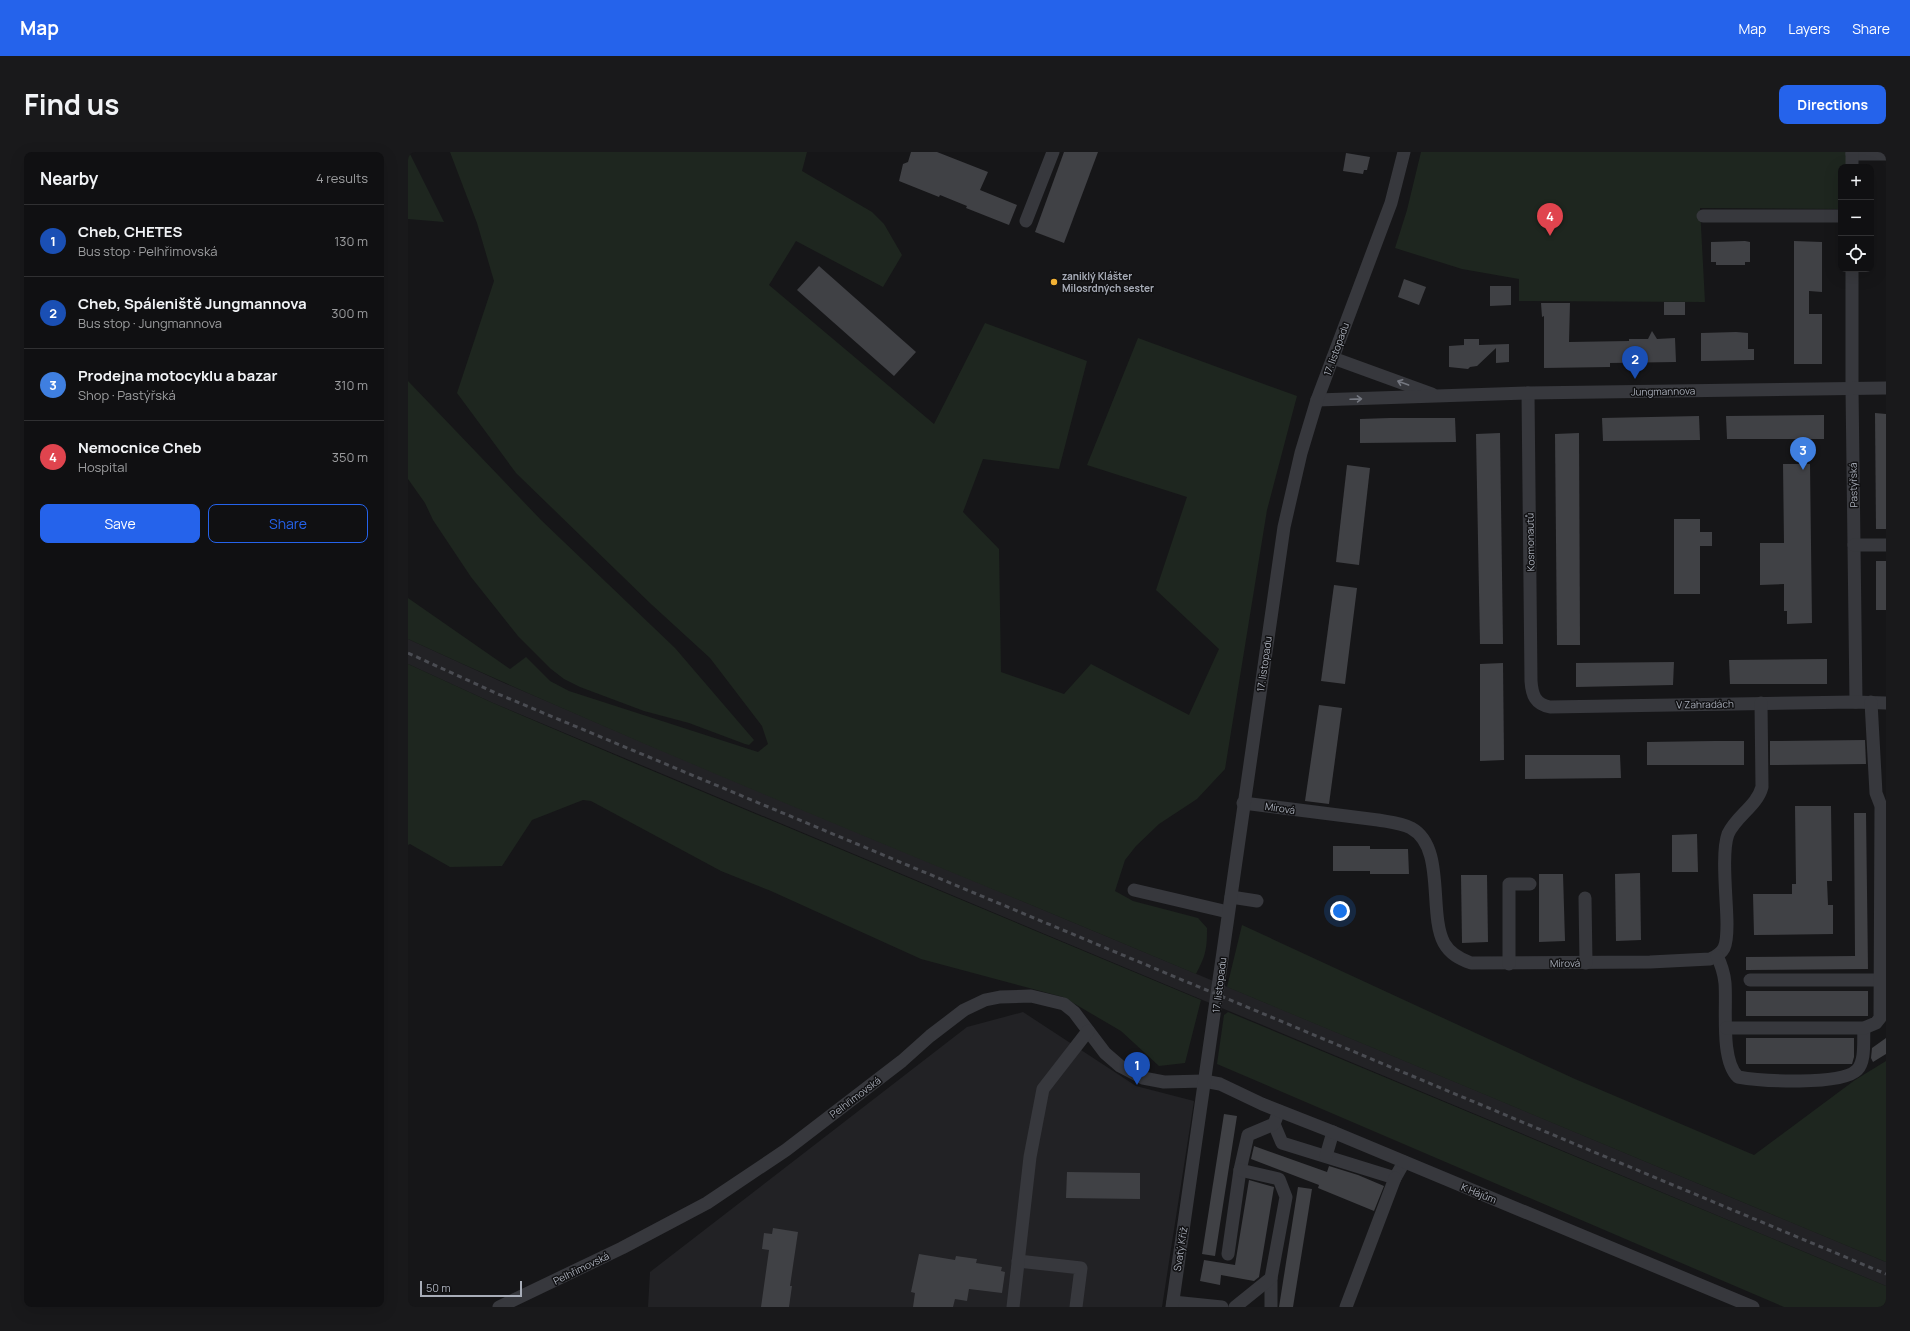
<!DOCTYPE html>
<html lang="en">
<head>
<meta charset="utf-8">
<style>
	body { margin:0; font-family:Manrope,sans-serif; background:#19191b; color:#f1f3f6 }
	.controls { position:absolute; right:12px; top:12px; display:grid; overflow:hidden; border-radius:8px; box-shadow:0 4px 16px #0002 }
	.controls button { width:36px; height:36px; display:grid; place-items:center; padding:0; border:0; border-bottom:1px solid #303032; background:#101012; color:#f1f3f6; font:20px sans-serif }
	.scale { position:absolute; left:12px; bottom:10px; width:102px; box-sizing:border-box; padding-left:4px; border:2px solid #a8adb8; border-top:0; font-size:11px; line-height:14px; white-space:nowrap; color:#a8adb8; -webkit-text-stroke:3px #111113; paint-order:stroke }
	.you { position:absolute; left:932px; top:759px; width:14px; height:14px; margin:-10px; border:3px solid #fff; border-radius:50%; background:#1a73e8; box-shadow:0 0 0 6px #1a73e833 }
	.badge { display:grid; place-items:center; width:26px; height:26px; border-radius:50%; background:#2563eb; color:#fff; font-size:13px; font-weight:700 }
	.pin { position:absolute; translate:-50% -33px; filter:drop-shadow(0 1px 2px #0008) }
	.pin::after { content:''; position:absolute; top:21px; width:14px; height:12px; background:inherit; clip-path:polygon(0 0,100% 0,50% 100%) }
	.list { margin:0; padding:0; list-style:none }
	h2 { display:flex; justify-content:space-between; align-items:center; height:52px; margin:0; padding:0 16px; font-size:17px }
	h2 small { font-size:13px; font-weight:400; color:#9c9d9f }
	.list li { display:grid; grid-template-columns:26px 1fr auto; gap:12px; align-items:center; box-sizing:border-box; height:72px; padding:0 16px; border-top:1px solid #303032 }
	.list b { display:block; font-size:15px; white-space:nowrap }
	.list p { margin:0; font-size:13px; white-space:nowrap; color:#9c9d9f }
	.list em { font-size:13px; font-style:normal; color:#9c9d9f }
	.actions { display:flex; gap:8px; padding:12px 16px }
	.actions a { flex:1; padding:9px 0; border:1px solid #2563eb; border-radius:8px; text-align:center; font-size:14px; color:#2563eb }
	.actions .main { background:#2563eb; color:#fff }
	.icon { flex:none; width:22px; height:22px; fill:none; stroke:currentColor; stroke-width:2; stroke-linecap:round; stroke-linejoin:round }
	.map { position:relative; flex:none; width:1478px; height:1155px; overflow:hidden; border-radius:8px }
	header { display:flex; align-items:center; gap:24px; box-sizing:border-box; height:56px; padding:0 20px; background:#2563eb; color:#fff }
	header strong { font-size:19px }
	nav { display:flex; gap:22px; margin-inline-start:auto; font-size:14px }
	.intro { display:flex; align-items:center; justify-content:space-between; box-sizing:border-box; height:96px; padding:0 24px }
	h1 { margin:0; font-size:28px }
	.button { padding:10px 18px; border-radius:8px; background:#2563eb; color:#fff; font-size:14px; font-weight:700 }
	main { display:flex; gap:24px; padding:0 24px }
	aside { flex:1; background:#101012; border-radius:8px; box-shadow:0 4px 16px #0002 }
	.map>svg:first-child { display:block }
</style>
</head>
<body>
<header>
<strong>Map</strong>
<nav><a>Map</a><a>Layers</a><a>Share</a></nav>
</header>
<div class="intro"><h1>Find us</h1><a class="button">Directions</a></div>
<main>
<aside>
<h2>Nearby<small>4 results</small></h2>
<ul class="list">
<li><span class="badge" style="background:#1a4fb4">1</span><div><b>Cheb, CHETES</b><p>Bus stop · Pelhřimovská</p></div><em>130 m</em></li>
<li><span class="badge" style="background:#1a4fb4">2</span><div><b>Cheb, Spáleniště Jungmannova</b><p>Bus stop · Jungmannova</p></div><em>300 m</em></li>
<li><span class="badge" style="background:#3f7fe0">3</span><div><b>Prodejna motocyklu a bazar</b><p>Shop · Pastýřská</p></div><em>310 m</em></li>
<li><span class="badge" style="background:#e0444e">4</span><div><b>Nemocnice Cheb</b><p>Hospital</p></div><em>350 m</em></li>
</ul>
<div class="actions"><a class="main">Save</a><a>Share</a></div>
</aside>
<div class="map">
<svg width="1478" height="1155" viewBox="0 0 1478 1155">
	<rect width="100%" height="100%" fill="#161618"/>
	<g fill="#222225">
		<path d="M 0,487 L 94,530 L 229,588 L 1478,1110 L 1478,1134 L 85,551 L 0,512 Z"/>
		<path d="M 615,860 L 728,934 L 786,949 L 754,1155 L 240,1155 L 242,1120 L 559,875 Z"/>
	</g>
	<g fill="#1e261f">
		<path d="M 0,0 L 1,0 L 36,70 L 0,67 Z"/>
		<path d="M 42,0 L 399,0 L 394,19 L 464,60 L 476,72 L 494,103 L 475,135 L 388,89 L 361,133 L 526,272 L 577,171 L 679,209 L 651,317 L 575,307 L 555,360 L 591,397 L 593,520 L 656,542 L 683,512 L 781,563 L 811,497 L 748,438 L 779,345 L 679,313 L 730,186 L 889,244 L 859,358 L 817,617 L 789,647 L 751,672 L 728,694 L 717,708 L 707,739 L 725,749 L 790,766 L 799,776 C 799,797 798,803 788,822 C 525,711 259,606 0,487 L 0,446 L 102,517 L 118,505 L 142,529 L 161,539 L 350,600 L 360,592 L 354,574 L 302,506 L 243,452 L 108,321 L 49,241 L 86,129 L 69,71 Z"/>
		<path d="M 1013,0 L 1444,0 L 1444,15 L 1433,15 L 1433,57 L 1292,56 L 1297,150 L 1111,149 L 1111,127 L 1054,117 L 987,96 L 999,58 Z"/>
		<path d="M 0,229 L 133,368 L 267,496 L 346,588 L 341,593 L 337,592 L 281,571 L 236,559 L 172,535 L 156,527 L 143,517 L 110,484 L 63,425 L 25,368 L 17,351 L 0,327 Z"/>
		<path d="M 0,512 L 85,551 L 221,609 L 793,848 L 777,911 L 751,914 L 713,879 L 655,845 L 513,807 L 363,739 L 313,719 L 183,649 L 175,648 L 124,668 L 94,714 L 42,715 L 2,692 L 0,693 Z"/>
		<path d="M 834,773 L 1167,927 L 1346,1003 L 1447,928 L 1478,909 L 1478,1110 L 819,835 Z"/>
		<path d="M 820,860 L 1478,1134 L 1478,1155 L 1376,1155 L 809,912 L 816,863 Z"/>
	</g>
	<g fill="#404145">
		<path d="M 503,0 L 529,0 L 580,20 L 572,38 L 609,53 L 601,73 L 558,56 L 559,54 L 532,43 L 531,45 L 491,29 L 495,12 L 500,10 Z"/>
		<path d="M 656,0 L 690,0 L 656,91 L 627,80 Z"/>
		<path d="M 938,1 L 962,5 L 959,18 L 956,18 L 955,22 L 935,19 Z"/>
		<path d="M 1337,89 L 1342,90 L 1342,110 L 1337,110 L 1337,113 L 1308,113 L 1308,110 L 1303,110 L 1303,90 Z"/>
		<path d="M 1386,89 L 1414,90 L 1414,140 L 1401,139 L 1401,162 L 1414,162 L 1414,212 L 1386,212 Z"/>
		<path d="M 411,114 L 508,200 L 486,224 L 389,138 Z"/>
		<path d="M 996,127 L 1018,135 L 1011,153 L 990,145 Z"/>
		<path d="M 1082,134 L 1103,134 L 1103,153 L 1082,154 Z"/>
		<rect x="1256" y="150" width="21" height="13"/>
		<path d="M 1133,151 L 1162,151 L 1161,190 L 1221,189 L 1221,187 L 1240,187 L 1244,179 L 1249,187 L 1267,186 L 1268,210 L 1202,211 L 1202,215 L 1136,216 L 1136,164 L 1134,165 Z"/>
		<path d="M 1328,180 L 1340,181 L 1340,197 L 1346,197 L 1346,208 L 1293,209 L 1293,181 Z"/>
		<path d="M 1056,187 L 1071,187 L 1071,193 L 1101,192 L 1101,210 L 1088,211 L 1088,196 L 1069,214 L 1062,215 L 1060,217 L 1041,215 L 1041,194 L 1056,193 Z"/>
		<path d="M 1467,261 L 1478,262 L 1478,377 L 1468,377 Z"/>
		<path d="M 1416,263 L 1416,287 L 1319,287 L 1318,264 Z"/>
		<path d="M 1291,264 L 1292,288 L 1195,289 L 1194,266 Z"/>
		<path d="M 982,266 L 1047,266 L 1048,290 L 952,291 L 952,267 Z"/>
		<path d="M 1092,281 L 1095,492 L 1072,492 L 1068,282 Z"/>
		<path d="M 1171,281 L 1172,493 L 1149,493 L 1147,282 Z"/>
		<path d="M 1375,312 L 1402,312 L 1404,471 L 1379,472 L 1379,459 L 1376,459 L 1376,432 L 1352,433 L 1352,391 L 1376,391 Z"/>
		<path d="M 939,313 L 962,316 L 951,413 L 928,410 Z"/>
		<path d="M 1266,367 L 1292,367 L 1292,380 L 1304,380 L 1304,394 L 1292,394 L 1292,442 L 1266,442 Z"/>
		<rect x="1468" y="409" width="10" height="49"/>
		<path d="M 926,433 L 949,436 L 937,532 L 913,529 Z"/>
		<path d="M 1419,507 L 1419,532 L 1322,532 L 1321,508 Z"/>
		<path d="M 1266,510 L 1265,533 L 1168,535 L 1168,511 Z"/>
		<path d="M 1095,511 L 1096,608 L 1072,609 L 1072,512 Z"/>
		<path d="M 911,553 L 934,556 L 921,652 L 897,649 Z"/>
		<path d="M 1457,588 L 1458,612 L 1362,613 L 1362,589 Z"/>
		<path d="M 1306,589 L 1336,589 L 1336,613 L 1239,613 L 1239,590 Z"/>
		<path d="M 1117,603 L 1212,603 L 1213,626 L 1117,627 Z"/>
		<path d="M 1387,654 L 1423,654 L 1424,729 L 1419,729 L 1420,753 L 1425,753 L 1425,782 L 1346,783 L 1345,742 L 1384,742 L 1384,732 L 1388,732 Z"/>
		<path d="M 1446,661 L 1458,661 L 1460,817 L 1338,818 L 1338,805 L 1447,804 Z"/>
		<path d="M 1289,682 L 1290,720 L 1264,720 L 1264,683 Z"/>
		<path d="M 925,694 L 962,694 L 962,697 L 1000,697 L 1001,722 L 962,722 L 962,719 L 925,719 Z"/>
		<path d="M 1232,721 L 1233,788 L 1208,789 L 1207,722 Z"/>
		<path d="M 1131,722 L 1155,722 L 1157,789 L 1131,790 Z"/>
		<path d="M 1053,723 L 1079,723 L 1080,790 L 1054,791 Z"/>
		<rect x="1338" y="839" width="122" height="25"/>
		<path d="M 1338,886 L 1446,886 L 1446,905 L 1444,912 L 1338,912 Z"/>
		<path d="M 1478,886 L 1478,902 L 1465,910 L 1463,906 L 1464,896 Z"/>
		<path d="M 816,962 L 829,964 L 807,1104 L 794,1102 Z"/>
		<path d="M 846,994 L 919,1020 L 921,1014 L 950,1023 L 976,1034 L 966,1059 L 910,1036 L 911,1033 L 843,1007 Z"/>
		<path d="M 659,1020 L 732,1021 L 732,1047 L 658,1046 Z"/>
		<path d="M 841,1028 L 866,1035 L 851,1125 L 846,1129 L 813,1123 L 812,1133 L 792,1129 L 796,1108 L 827,1113 Z"/>
		<path d="M 890,1035 L 904,1037 L 900,1062 L 885,1155 L 871,1155 Z"/>
		<path d="M 365,1076 L 390,1080 L 382,1134 L 384,1134 L 381,1155 L 353,1155 L 361,1098 L 354,1097 L 356,1081 L 364,1082 Z"/>
		<path d="M 511,1102 L 547,1108 L 548,1104 L 569,1107 L 568,1111 L 594,1115 L 593,1119 L 597,1120 L 594,1141 L 561,1137 L 559,1149 L 547,1147 L 545,1155 L 505,1155 L 507,1141 L 503,1140 Z"/>
	</g>
	<g fill="none" stroke-linecap="round" stroke-linejoin="round">
		<g stroke="#37383d" stroke-width="13">
			<path d="M 1444,2 L 1478,2"/>
			<path d="M 1444,15 L 1444,0"/>
			<path d="M 1295,64 L 1433,64"/>
			<path d="M 618,69 L 645,0"/>
			<path d="M 1444,117 L 1444,236 L 1448,550"/>
			<path d="M 925,206 L 1024,242"/>
			<path d="M 1120,241 L 1123,529 C 1124,543 1127,552 1142,555 L 1446,550 L 1478,551"/>
			<path d="M 909,248 L 1120,241 L 1478,236"/>
			<path d="M 1446,393 L 1478,393"/>
			<path d="M 835,651 L 970,668 C 981,670 993,671 1003,676 C 1038,695 1020,761 1036,791 C 1042,802 1052,807 1063,811 L 1242,810 L 1302,807 C 1307,805 1313,802 1316,796 C 1319,790 1319,779 1319,772 C 1319,749 1313,701 1320,682 C 1328,664 1349,654 1354,635 L 1353,551"/>
			<path d="M 726,738 L 820,760"/>
			<path d="M 823,745 L 849,749"/>
			<path d="M 1177,746 L 1178,811"/>
			<path d="M 1309,804 C 1313,812 1316,821 1317,831 C 1319,855 1312,908 1330,925 C 1352,929 1433,934 1449,918 C 1458,909 1455,888 1456,876"/>
			<path d="M 1101,812 L 1101,732 L 1122,732"/>
			<path d="M 1342,828 L 1472,828"/>
			<path d="M 1318,876 L 1456,876 L 1468,871 L 1472,866 L 1473,654 L 1468,641 L 1463,550"/>
			<path d="M 866,972 L 874,991 L 987,1026 L 996,1010"/>
			<path d="M 918,1004 L 925,980"/>
			<path d="M 820,1102 L 832,1018 L 840,983 L 866,972 L 871,959"/>
			<path d="M 610,1109 L 673,1116 L 668,1155"/>
			<path d="M 863,1126 L 863,1155"/>
			<path d="M 765,1150 L 814,1155"/>
			<path d="M 91,1155 L 214,1096 L 299,1051 L 378,998 L 494,909 L 522,884 L 556,858 L 577,848 L 592,845 L 623,844 L 656,852 L 666,860 L 697,901 L 712,914 L 735,926 L 756,930 L 796,929 L 812,932 L 854,952 L 925,980 L 1345,1155"/>
			<path d="M 605,1155 L 622,1005 L 635,937 L 680,879"/>
			<path d="M 764,1155 L 876,375 L 893,301 L 909,248 L 983,51 L 996,0"/>
			<path d="M 827,1155 L 863,1126 L 878,1045 L 871,1027 L 832,1018"/>
			<path d="M 938,1155 L 987,1026"/>
		</g>
		<path stroke="#4a4c52" stroke-width="3" stroke-dasharray="5 4" stroke-linecap="butt" d="M 0,501 L 90,542 L 1478,1122"/>
	</g>
	<defs><path id="oneway-shaft" d="M-6 0H5M1.5-3L5.5 0L1.5 3" fill="none" stroke-width="1.6" stroke-linecap="round" stroke-linejoin="round"/></defs>
	<g stroke="#757881">
		<use href="#oneway-shaft" transform="translate(995 231) rotate(-160)"/>
		<use href="#oneway-shaft" transform="translate(948 247) rotate(-2)"/>
	</g>
	<circle fill="#f2b134" stroke="#111113" stroke-width="1.5" cx="646" cy="130" r="4"/>
	<g text-anchor="middle" stroke-width="3" stroke-linejoin="round" paint-order="stroke">
		<g font-size="10" font-weight="bold" fill="#a8adb8" stroke="#111113" text-anchor="start">
			<text x="654" y="128">zaniklý Klášter<tspan x="654" dy="12">Milosrdných sester</tspan></text>
		</g>
		<g font-size="10" fill="#a8adb8" stroke="#111113">
			<text transform="translate(928 197) rotate(-70)" y="4">17. listopadu</text>
			<text transform="translate(1255 239) rotate(-1)" y="4">Jungmannova</text>
			<text transform="translate(1445 333) rotate(-91)" y="4">Pastýřská</text>
			<text transform="translate(1122 390) rotate(-91)" y="4">Kosmonautů</text>
			<text transform="translate(856 512) rotate(-82)" y="4">17. listopadu</text>
			<text transform="translate(1297 552) rotate(-1)" y="4">V Zahradách</text>
			<text transform="translate(872 656) rotate(8)" y="4">Mírová</text>
			<text transform="translate(1157 811) rotate(-1)" y="4">Mírová</text>
			<text transform="translate(811 833) rotate(-83)" y="4">17. listopadu</text>
			<text transform="translate(447 945) rotate(-37)" y="4">Pelhřimovská</text>
			<text transform="translate(1071 1041) rotate(22)" y="4">K Hájům</text>
			<text transform="translate(772 1097) rotate(-81)" y="4">Svatý Kříž</text>
			<text transform="translate(173 1116) rotate(-26)" y="4">Pelhřimovská</text>
		</g>
	</g>
</svg>
<div class="controls">
<button>+</button>
<button>−</button>
<button><svg class="icon" aria-label="locate" viewBox="0 0 24 24"><circle cx="12" cy="12" r="6"/><path d="M12 2v4M12 18v4M2 12h4M18 12h4"/></svg></button>
</div>
<div class="scale">50 m</div>
<div class="you"></div>
<div class="pin badge" style="left:729px;top:933px;background:#1a4fb4">1</div>
<div class="pin badge" style="left:1227px;top:227px;background:#1a4fb4">2</div>
<div class="pin badge" style="left:1395px;top:318px;background:#3f7fe0">3</div>
<div class="pin badge" style="left:1142px;top:84px;background:#e0444e">4</div>
</div>
</main>
</body>
</html>
